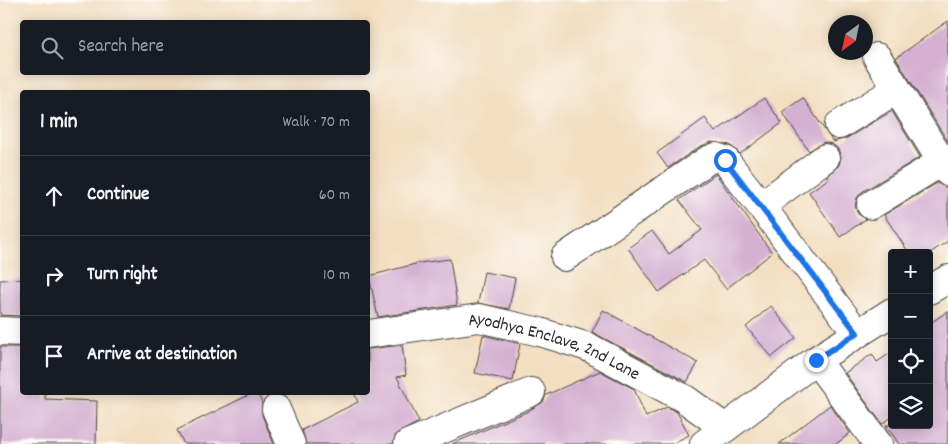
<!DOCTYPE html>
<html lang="en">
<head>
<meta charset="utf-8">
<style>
	body { margin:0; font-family:Dekko,sans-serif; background:#20242c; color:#f1f3f6 }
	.controls { position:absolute; right:15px; bottom:15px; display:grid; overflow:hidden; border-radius:5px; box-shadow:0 2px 12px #0003 }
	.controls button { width:45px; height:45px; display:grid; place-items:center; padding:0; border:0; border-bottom:1px solid #363941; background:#171b24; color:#f1f3f6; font:25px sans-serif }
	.compass { position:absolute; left:828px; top:15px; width:45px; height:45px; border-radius:50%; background:#171b24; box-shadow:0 2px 12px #0003; rotate:213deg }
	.stop { position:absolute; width:15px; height:15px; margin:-11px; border:4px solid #1a73e8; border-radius:50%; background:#fff }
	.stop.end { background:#1a73e8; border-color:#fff; box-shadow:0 1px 5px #0008 }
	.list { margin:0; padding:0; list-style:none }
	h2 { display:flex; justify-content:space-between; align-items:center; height:65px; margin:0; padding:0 20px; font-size:21px }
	h2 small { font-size:16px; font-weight:400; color:#9ea1a6 }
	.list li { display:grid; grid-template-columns:32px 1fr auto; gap:15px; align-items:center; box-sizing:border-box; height:80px; padding:0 20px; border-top:1px solid #363941 }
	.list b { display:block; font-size:19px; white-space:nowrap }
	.list em { font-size:16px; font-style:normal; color:#9ea1a6 }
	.icon { flex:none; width:28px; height:28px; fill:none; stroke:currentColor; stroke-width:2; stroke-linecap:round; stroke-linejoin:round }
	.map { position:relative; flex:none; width:948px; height:444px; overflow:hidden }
	.search { position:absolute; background:#171b24; box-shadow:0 2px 12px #0003; left:20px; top:20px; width:350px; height:55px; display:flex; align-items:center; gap:12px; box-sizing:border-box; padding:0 18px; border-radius:5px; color:#9ea1a6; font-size:19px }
	.panel { position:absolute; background:#171b24; box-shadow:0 2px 12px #0003; left:20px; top:90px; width:350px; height:305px; border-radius:5px }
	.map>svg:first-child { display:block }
</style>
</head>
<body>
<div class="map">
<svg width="948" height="444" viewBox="0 0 948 444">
	<rect width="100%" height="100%" fill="#fdfcf7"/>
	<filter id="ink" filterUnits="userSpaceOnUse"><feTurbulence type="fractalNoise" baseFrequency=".02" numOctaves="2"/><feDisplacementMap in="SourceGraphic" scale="10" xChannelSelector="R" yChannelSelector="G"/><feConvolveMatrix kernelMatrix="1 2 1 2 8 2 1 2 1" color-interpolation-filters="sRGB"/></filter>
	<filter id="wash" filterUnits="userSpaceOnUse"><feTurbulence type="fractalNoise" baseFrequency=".0096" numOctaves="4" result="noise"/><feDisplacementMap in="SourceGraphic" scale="20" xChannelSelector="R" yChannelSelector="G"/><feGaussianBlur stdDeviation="1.12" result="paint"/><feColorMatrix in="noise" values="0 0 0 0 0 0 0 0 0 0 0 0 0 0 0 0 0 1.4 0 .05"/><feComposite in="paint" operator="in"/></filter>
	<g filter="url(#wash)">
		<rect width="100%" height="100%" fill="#f3dec1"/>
		<g id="blocks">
			<g fill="#d5b0d2">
				<path d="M 948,21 L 948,142 L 896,58 Z"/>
				<path d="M 764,98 L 782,123 L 740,154 L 730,145 L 711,142 L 699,147 L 668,168 L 657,153 L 705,118 L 715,132 Z"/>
				<path d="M 803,98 L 833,142 L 847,138 L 892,111 L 920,157 L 862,192 L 857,198 L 855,206 L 858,214 L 866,219 L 840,237 L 809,192 L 828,179 L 827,176 L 839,165 L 841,157 L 838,149 L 832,144 L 824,142 L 809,151 L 782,112 Z"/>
				<path d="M 716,174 L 772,253 L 726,289 L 704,260 L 659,292 L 628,248 L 652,231 L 669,254 L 702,230 L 679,200 Z"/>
				<path d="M 937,183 L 948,188 L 948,241 L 930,253 L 909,253 L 884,215 Z"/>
				<path d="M 450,259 L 457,305 L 378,317 L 369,276 L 419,263 Z"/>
				<path d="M 484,272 L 515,278 L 509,309 L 478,303 Z"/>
				<path d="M 22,279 L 22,316 L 0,315 L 0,280 Z"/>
				<path d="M 771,306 L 796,338 L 772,357 L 746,327 Z"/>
				<path d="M 603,310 L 698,363 L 687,382 L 592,332 Z"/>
				<path d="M 948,311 L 948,444 L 899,444 L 886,425 L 929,425 L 929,324 Z"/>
				<path d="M 483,335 L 520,344 L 513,381 L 475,373 Z"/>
				<path d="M 402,345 L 406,375 L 397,377 L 419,422 L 396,434 L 393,444 L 306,444 L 302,430 L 358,402 L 354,392 L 368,392 L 368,349 Z"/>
				<path d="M 0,347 L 22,347 L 22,392 L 45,392 L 45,399 L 97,401 L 96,444 L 0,444 Z"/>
				<path d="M 892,352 L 892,417 L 882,424 L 845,373 L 872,354 L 877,362 Z"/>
				<path d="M 600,371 L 634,389 L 646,417 L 667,407 L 677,412 L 689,435 L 671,444 L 452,444 L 528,411 L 543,402 L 546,395 Z"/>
				<path d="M 255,392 L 257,392 L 262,403 L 262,415 L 274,444 L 184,444 L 177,430 Z"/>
				<path d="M 830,405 L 850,433 L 836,444 L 779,444 Z"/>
			</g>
		</g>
	</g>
	<g filter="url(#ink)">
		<use href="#blocks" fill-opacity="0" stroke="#494642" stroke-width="1"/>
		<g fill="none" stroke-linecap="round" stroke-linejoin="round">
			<g stroke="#494642" stroke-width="30">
				<g id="minor">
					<path d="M 877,57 L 948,172"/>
					<path d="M 839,125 L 897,89"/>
					<path d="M 825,158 L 761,206 L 857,333"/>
					<path d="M 871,205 L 948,158"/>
					<path d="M 565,257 L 708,160 L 716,157 L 725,160 L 761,206"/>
					<path d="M 929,290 L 948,279"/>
					<path d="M 0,331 L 22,332"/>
					<path id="s1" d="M 368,334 L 479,318 L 540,332 L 588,347 L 685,399 L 725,428"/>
					<path d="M 816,360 L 878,444"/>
					<path d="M 276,409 L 291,444"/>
					<path d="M 408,444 L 531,392"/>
					<path d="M 704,444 L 816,360 L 892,312"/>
				</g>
			</g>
			<use href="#minor" stroke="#fff" stroke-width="28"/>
		</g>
	</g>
	<g fill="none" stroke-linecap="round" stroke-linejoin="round" filter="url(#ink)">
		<path stroke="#1a73e8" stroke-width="6" d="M 725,160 L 857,333 L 816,360"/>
	</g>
	<g text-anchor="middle" stroke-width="4" stroke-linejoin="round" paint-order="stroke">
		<g font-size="18" fill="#2b2b2b" stroke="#fdfcf7">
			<text dy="6" stroke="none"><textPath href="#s1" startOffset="192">Ayodhya Enclave, 2nd Lane</textPath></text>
		</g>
	</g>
</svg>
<div class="controls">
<button>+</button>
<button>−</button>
<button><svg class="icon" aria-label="locate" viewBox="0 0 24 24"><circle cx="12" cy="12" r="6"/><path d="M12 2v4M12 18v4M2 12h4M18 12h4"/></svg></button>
<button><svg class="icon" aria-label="layers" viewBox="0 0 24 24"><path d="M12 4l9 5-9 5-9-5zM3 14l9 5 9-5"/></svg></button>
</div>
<svg class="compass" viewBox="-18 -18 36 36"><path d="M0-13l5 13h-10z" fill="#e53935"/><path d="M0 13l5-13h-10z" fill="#9ea1a6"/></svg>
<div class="stop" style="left:725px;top:160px"></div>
<div class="stop end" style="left:816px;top:360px"></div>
<div class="search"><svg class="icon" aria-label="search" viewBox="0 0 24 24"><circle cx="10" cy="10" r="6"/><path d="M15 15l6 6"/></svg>Search here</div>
<section class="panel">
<h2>1 min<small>Walk · 70 m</small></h2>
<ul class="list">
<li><svg class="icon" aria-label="ahead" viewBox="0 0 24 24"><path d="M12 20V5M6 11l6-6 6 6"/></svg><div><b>Continue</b></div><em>60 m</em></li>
<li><svg class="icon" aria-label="right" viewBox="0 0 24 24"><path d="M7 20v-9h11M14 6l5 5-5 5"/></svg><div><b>Turn right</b></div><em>10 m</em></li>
<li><svg class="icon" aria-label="arrive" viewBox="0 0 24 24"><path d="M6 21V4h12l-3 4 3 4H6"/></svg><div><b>Arrive at destination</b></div></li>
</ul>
</section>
</div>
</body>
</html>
